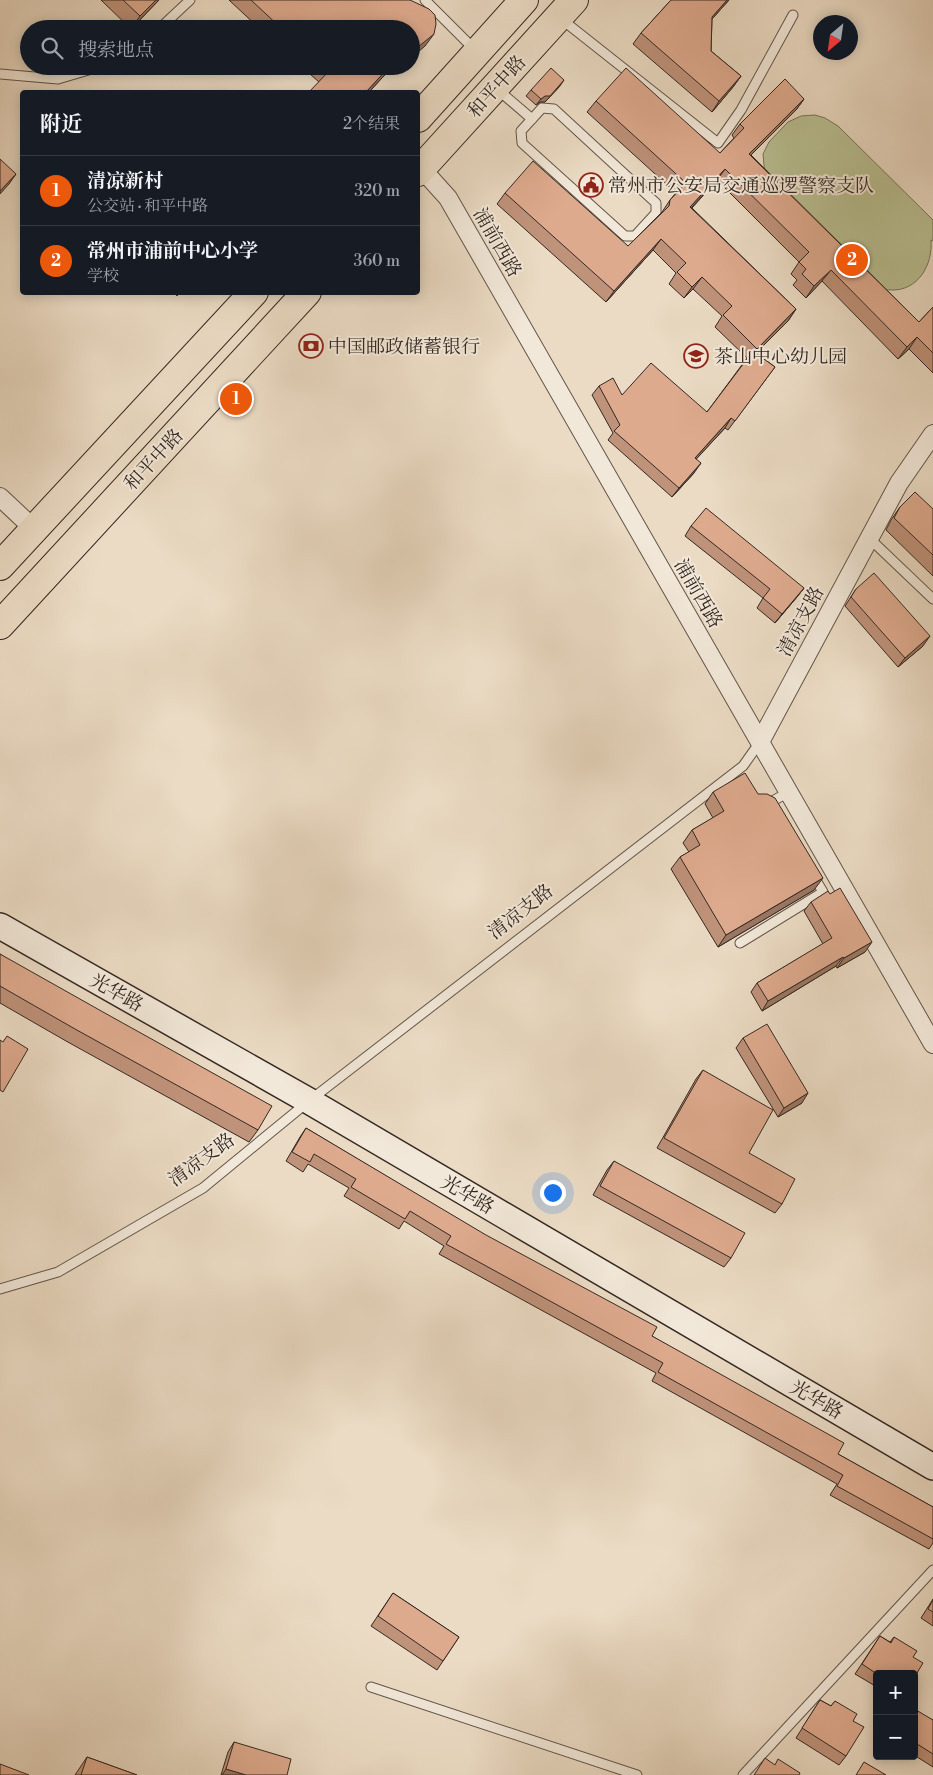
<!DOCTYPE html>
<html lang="zh">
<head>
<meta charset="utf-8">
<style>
	body { margin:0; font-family:"Libre Bodoni","Noto Serif SC",serif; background:#20242c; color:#f1f3f6 }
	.controls { position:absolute; right:15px; bottom:15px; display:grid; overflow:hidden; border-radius:5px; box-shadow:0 2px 12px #0003 }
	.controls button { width:45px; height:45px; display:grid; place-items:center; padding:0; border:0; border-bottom:1px solid #363941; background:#171b24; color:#f1f3f6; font:25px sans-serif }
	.compass { position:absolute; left:813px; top:15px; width:45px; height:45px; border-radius:50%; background:#171b24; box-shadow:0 2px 12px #0003; rotate:209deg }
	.you { position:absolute; left:552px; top:1192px; width:18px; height:18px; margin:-12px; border:4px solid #fff; border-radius:50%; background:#1a73e8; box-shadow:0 0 0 8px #1a73e833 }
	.badge { display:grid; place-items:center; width:32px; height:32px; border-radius:50%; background:#ea580c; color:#fff; font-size:16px; font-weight:700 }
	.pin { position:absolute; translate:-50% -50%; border:2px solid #fff; box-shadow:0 1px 5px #0006 }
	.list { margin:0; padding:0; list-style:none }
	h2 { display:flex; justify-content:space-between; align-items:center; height:65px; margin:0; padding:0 20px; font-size:21px }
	h2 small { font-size:16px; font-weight:400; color:#9ea1a6 }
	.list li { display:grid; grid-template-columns:32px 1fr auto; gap:15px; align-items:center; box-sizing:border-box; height:70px; padding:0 20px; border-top:1px solid #363941 }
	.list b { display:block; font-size:19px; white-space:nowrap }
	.list p { margin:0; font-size:16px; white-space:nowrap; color:#9ea1a6 }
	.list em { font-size:16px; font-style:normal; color:#9ea1a6 }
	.icon { flex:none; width:28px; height:28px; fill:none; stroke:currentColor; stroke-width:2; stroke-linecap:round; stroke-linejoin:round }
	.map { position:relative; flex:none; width:933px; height:1775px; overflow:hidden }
	.search { position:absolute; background:#171b24; box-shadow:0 2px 12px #0003; left:20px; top:20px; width:400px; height:55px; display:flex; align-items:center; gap:12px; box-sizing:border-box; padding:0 18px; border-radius:28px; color:#9ea1a6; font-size:19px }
	.panel { position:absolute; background:#171b24; box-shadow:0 2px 12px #0003; left:20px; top:90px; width:400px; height:205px; border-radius:5px }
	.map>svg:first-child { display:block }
</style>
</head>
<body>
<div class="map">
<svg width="933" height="1775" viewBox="0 0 933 1775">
	<rect width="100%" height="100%" fill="#ebdbc4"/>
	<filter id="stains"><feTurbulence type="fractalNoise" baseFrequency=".004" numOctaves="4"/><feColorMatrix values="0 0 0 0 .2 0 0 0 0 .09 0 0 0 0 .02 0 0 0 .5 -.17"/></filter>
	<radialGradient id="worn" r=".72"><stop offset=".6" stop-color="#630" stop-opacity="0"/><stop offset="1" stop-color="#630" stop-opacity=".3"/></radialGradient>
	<path fill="#b9c093" stroke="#76745a" d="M 815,115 L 825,118 L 838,126 L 933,220 L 933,241 L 931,240 C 933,265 918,291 891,290 C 887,290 881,288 876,287 L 765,176 L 763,154 L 769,142 L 788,122 L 801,116 Z"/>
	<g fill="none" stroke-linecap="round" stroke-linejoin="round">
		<g stroke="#62554a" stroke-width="11">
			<g id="lane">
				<path d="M 425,0 L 475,50"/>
				<path d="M 560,18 L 718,143 L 741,110 L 793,15"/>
				<path d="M 159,29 L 190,0"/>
				<path d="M 0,74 L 58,79 L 102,66"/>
				<path d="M 497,89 L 532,119"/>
				<path d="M 542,108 L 554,109 L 656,203 L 656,213 L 635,236 L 625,236 L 522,143 L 521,131 Z"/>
				<path d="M 869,538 L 933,599"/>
				<path d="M 771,806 L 769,803 L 789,792"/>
				<path d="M 740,943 L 823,892 L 813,875"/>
				<path d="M 0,1289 L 58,1272 L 203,1188 L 309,1101 L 743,766 L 760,742"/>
				<path d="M 371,1687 L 637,1775"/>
				<path d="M 743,1775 L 933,1570"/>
			</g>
		</g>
		<g stroke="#62554a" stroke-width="20">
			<g id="street">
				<path d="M 421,168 L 448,198 L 933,1044"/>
				<path d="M 0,497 L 34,529"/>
				<path d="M 760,742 L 899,483 L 933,434"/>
			</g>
		</g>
		<g stroke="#342822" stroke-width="28">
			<path id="secondary" d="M 0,926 L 309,1101 L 933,1467"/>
		</g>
		<g stroke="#342822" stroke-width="30">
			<g id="primary">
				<path d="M 418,118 L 524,0"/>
				<path d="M 418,172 L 574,0"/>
				<path d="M 0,566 L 254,292"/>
				<path d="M 0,625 L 307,292"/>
			</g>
		</g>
		<use href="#lane" stroke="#f2e8d9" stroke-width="9"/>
		<use href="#street" stroke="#f2e8d9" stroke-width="18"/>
		<use href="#secondary" stroke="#f2e8d9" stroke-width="25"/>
		<use href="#primary" stroke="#ebdbc4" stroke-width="28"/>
	</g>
	<g fill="#bf927a" stroke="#342822">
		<path d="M 101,0 L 159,0 L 131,29 Z"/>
		<path d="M 229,0 L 410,0 L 425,46 L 411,29 L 260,29 Z"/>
		<path d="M 671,0 L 729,0 L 712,19 L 711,51 L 741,76 L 733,87 L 712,112 L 633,44 L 641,33 Z"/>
		<path d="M 301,66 L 393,66 L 369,92 L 319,82 Z"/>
		<path d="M 560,86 L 545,102 L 540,102 L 536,105 L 526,96 L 531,90 Z"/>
		<path d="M 804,99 L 796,110 L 751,155 L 919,322 L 933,307 L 933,373 L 909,349 L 898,359 L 822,281 L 806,298 L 793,285 L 797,280 L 791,274 L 799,262 L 717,180 L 692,208 L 796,309 L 788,321 L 756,353 L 775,367 L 728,430 L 725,428 L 696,459 L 694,473 L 672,497 L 608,440 L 613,433 L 592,395 L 599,386 L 622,395 L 707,412 L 747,358 L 715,327 L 722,316 L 693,289 L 684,298 L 669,284 L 676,273 L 653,250 L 606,302 L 497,204 L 505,193 L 628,246 L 662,212 L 670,200 L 676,193 L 587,112 L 596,101 L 720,153 L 734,138 L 732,135 L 740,124 Z"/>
		<path d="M 174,292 L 180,292 L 177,296 Z"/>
		<path d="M 900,507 L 933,509 L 933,576 L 886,530 L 891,520 Z"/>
		<path d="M 691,526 L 804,588 L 797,597 L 775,623 L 757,608 L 763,598 L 685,536 Z"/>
		<path d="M 856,589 L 923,646 L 898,667 L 845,606 Z"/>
		<path d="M 713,792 L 814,890 L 718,947 L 671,869 L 680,857 L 689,852 L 683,843 L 692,830 L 713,818 L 705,804 Z"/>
		<path d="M 811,902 L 865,952 L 837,968 L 836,966 L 762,1011 L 751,992 L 757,983 L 823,944 L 804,911 Z"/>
		<path d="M 0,954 L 258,1130 L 249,1142 L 66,1041 L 0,1003 Z"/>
		<path d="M 743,1038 L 802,1103 L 778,1117 L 736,1048 Z"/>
		<path d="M 703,1070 L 749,1153 L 782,1204 L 775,1213 L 657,1148 L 696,1079 Z"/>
		<path d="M 306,1128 L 652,1336 L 838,1454 L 933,1507 L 933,1543 L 929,1549 L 830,1495 L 837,1484 L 652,1381 L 656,1373 L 439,1254 L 444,1246 L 404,1221 L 399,1229 L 344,1196 L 349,1188 L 308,1164 L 303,1172 L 286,1161 L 300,1137 Z"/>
		<path d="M 614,1161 L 731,1258 L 724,1267 L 593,1195 L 607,1170 Z"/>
		<path d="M 393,1593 L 459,1637 L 437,1670 L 371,1626 Z"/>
		<path d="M 933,1599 L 933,1626 L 921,1618 Z"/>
		<path d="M 880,1636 L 890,1642 L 894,1637 L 913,1657 L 877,1674 L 877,1687 L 855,1674 Z"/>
		<path d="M 820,1700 L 831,1706 L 835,1701 L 853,1721 L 846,1756 L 839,1765 L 796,1738 Z"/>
		<path d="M 914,1712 L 933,1720 L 933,1767 L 914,1755 Z"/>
		<path d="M 234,1742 L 287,1775 L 221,1775 L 228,1752 Z"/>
		<path d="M 87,1757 L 137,1775 L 75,1775 Z"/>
	</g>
	<g fill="#9b7763" stroke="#342822">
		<path d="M 156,0 L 159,0 L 131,29 L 140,16 Z"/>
		<path d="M 727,0 L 729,0 L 704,28 L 712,17 Z"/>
		<path d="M 434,34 L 425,46 L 411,58 L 411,47 Z"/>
		<path d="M 390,66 L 393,66 L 369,92 L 366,92 Z"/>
		<path d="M 741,76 L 733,87 L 712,112 L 719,101 Z"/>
		<path d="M 564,80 L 560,86 L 545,102 L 540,102 L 536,105 L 541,99 Z"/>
		<path d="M 804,99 L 796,110 L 741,165 L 749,154 Z"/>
		<path d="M 725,169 L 717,180 L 682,218 L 690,207 Z"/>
		<path d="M 16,174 L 9,184 L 0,194 L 0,191 Z"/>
		<path d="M 661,239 L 653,250 L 606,302 L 614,291 Z"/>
		<path d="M 831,270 L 822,281 L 806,298 L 814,286 Z"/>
		<path d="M 702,277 L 693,289 L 684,298 L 692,287 Z"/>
		<path d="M 796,309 L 788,321 L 749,360 L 757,349 Z"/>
		<path d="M 917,337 L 909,349 L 898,359 L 907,347 Z"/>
		<path d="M 731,418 L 725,428 L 689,467 L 695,458 Z"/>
		<path d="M 701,463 L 694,473 L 672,497 L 679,488 Z"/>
		<path d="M 804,588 L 797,597 L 775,623 L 782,614 Z"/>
		<path d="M 930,636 L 923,646 L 898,667 L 905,658 Z"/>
		<path d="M 823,878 L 814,890 L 718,947 L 726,935 Z"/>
		<path d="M 872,942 L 865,952 L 837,968 L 844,958 Z"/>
		<path d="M 843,957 L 836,966 L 762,1011 L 768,1001 Z"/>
		<path d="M 808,1093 L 802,1103 L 778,1117 L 784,1108 Z"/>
		<path d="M 226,1769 L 246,1775 L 222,1775 Z"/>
	</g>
	<g fill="#deaa8e" stroke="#342822">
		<path d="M 123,0 L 156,0 L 140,16 Z"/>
		<path d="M 251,0 L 410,0 L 429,9 L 435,15 L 436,24 L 434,34 L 418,47 L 411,47 L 411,29 L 282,29 Z"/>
		<path d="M 671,0 L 727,0 L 712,17 L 711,51 L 741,76 L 719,101 L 641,33 Z"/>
		<path d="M 323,66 L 390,66 L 366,92 L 309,92 L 329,71 Z"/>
		<path d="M 551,68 L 564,80 L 550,96 L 545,96 L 541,99 L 531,90 Z"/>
		<path d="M 626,68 L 720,153 L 744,128 L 740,124 L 785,79 L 804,99 L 749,154 L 919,322 L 933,307 L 933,353 L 917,337 L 907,347 L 831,270 L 814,286 L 802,274 L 806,269 L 799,262 L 809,252 L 725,169 L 690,207 L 796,309 L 757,349 L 723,315 L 732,306 L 702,277 L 692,287 L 677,272 L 686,263 L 661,239 L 614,291 L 505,193 L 533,161 L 628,246 L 669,206 L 670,200 L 686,183 L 596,101 Z"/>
		<path d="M 0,159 L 16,174 L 0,191 Z"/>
		<path d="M 753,351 L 775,367 L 735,421 L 731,418 L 695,458 L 701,463 L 679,488 L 614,431 L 620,425 L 599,386 L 613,378 L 622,395 L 651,363 L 707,412 Z"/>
		<path d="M 915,492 L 933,509 L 933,555 L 894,518 L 900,507 Z"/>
		<path d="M 706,508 L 804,588 L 782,614 L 763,598 L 770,589 L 691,526 Z"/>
		<path d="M 874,573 L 930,636 L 905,658 L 851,597 L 856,589 Z"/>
		<path d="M 745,773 L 758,794 L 767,794 L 775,798 L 823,878 L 726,935 L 680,857 L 700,845 L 692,830 L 724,811 L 713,792 Z"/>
		<path d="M 840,888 L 872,942 L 844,958 L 843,957 L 768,1001 L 757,983 L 832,938 L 811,902 L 828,891 L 830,894 Z"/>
		<path d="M 0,954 L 103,1012 L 272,1106 L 258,1130 L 75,1029 L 0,986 Z"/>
		<path d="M 767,1024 L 808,1093 L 784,1108 L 743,1038 Z"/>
		<path d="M 7,1036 L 28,1049 L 3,1092 L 0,1090 L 0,1040 L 3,1042 Z"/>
		<path d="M 703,1070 L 773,1110 L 749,1153 L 795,1179 L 782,1204 L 664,1138 Z"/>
		<path d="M 306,1128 L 486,1235 L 657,1327 L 652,1336 L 844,1443 L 838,1454 L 933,1507 L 933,1539 L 837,1486 L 843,1475 L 658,1372 L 663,1363 L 446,1244 L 451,1236 L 410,1211 L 405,1219 L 351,1187 L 356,1179 L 314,1154 L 310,1162 L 292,1152 Z"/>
		<path d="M 614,1161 L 745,1233 L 731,1258 L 600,1186 Z"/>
		<path d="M 393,1593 L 459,1637 L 443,1661 L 378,1616 Z"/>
		<path d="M 933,1600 L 933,1612 L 928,1609 Z"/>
		<path d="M 880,1636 L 891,1643 L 894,1637 L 917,1651 L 913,1657 L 923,1663 L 914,1678 L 914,1674 L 877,1674 L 862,1664 Z"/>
		<path d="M 820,1700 L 831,1706 L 835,1701 L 857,1714 L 853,1721 L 864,1727 L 846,1756 L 802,1728 Z"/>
		<path d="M 916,1710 L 933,1720 L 933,1754 L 914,1742 L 914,1713 Z"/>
		<path d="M 234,1742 L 291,1759 L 287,1775 L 246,1775 L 226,1769 Z"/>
		<path d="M 87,1757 L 137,1775 L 81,1775 Z"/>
		<path d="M 765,1758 L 775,1765 L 778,1759 L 800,1773 L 799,1775 L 754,1775 Z"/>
		<path d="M 864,1762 L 886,1775 L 856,1775 Z"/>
		<path d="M 0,1764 L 29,1775 L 0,1775 Z"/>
	</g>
	<defs>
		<g id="civic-ring" transform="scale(1.25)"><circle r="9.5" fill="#f2e8d9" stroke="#8f2418" stroke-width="1.5"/><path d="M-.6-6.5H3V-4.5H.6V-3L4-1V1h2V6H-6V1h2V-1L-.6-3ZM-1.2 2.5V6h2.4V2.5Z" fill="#8f2418"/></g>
		<g id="bank-ring" transform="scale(1.25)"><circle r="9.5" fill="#f2e8d9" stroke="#8f2418" stroke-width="1.5"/><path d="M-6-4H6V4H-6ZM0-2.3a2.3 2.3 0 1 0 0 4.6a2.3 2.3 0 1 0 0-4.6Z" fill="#8f2418"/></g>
		<g id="school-ring" transform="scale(1.25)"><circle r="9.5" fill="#f2e8d9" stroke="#8f2418" stroke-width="1.5"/><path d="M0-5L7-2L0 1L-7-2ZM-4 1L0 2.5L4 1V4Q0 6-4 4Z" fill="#8f2418"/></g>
	</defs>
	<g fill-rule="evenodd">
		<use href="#civic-ring" x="591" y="185"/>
		<use href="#bank-ring" x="311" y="346"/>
		<use href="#school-ring" x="696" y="356"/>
	</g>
	<g text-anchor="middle" stroke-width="4" stroke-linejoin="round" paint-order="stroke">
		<g font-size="19" fill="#342822" stroke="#f2e8d9">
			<text transform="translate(496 86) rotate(-48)" y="7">和平中路</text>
			<text transform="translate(498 242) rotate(60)" y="7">浦前西路</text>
			<text transform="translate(153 459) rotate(-47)" y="7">和平中路</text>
			<text transform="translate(699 593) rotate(60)" y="7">浦前西路</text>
			<text transform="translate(800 621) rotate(-62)" y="7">清凉支路</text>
			<text transform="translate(520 911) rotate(-38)" y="7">清凉支路</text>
			<text transform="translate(117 992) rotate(29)" y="7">光华路</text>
			<text transform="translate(201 1159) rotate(-36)" y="7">清凉支路</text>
			<text transform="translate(468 1194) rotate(30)" y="7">光华路</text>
			<text transform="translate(817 1399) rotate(30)" y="7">光华路</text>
		</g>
		<g font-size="19" fill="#342822" stroke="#f2e8d9" text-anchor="start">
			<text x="608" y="192">常州市公安局交通巡逻警察支队</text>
			<text x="328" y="353">中国邮政储蓄银行</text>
			<text x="714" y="363">茶山中心幼儿园</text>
		</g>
	</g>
	<rect width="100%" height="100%" filter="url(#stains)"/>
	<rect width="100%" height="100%" fill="url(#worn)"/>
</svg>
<div class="controls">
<button>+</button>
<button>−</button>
</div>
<svg class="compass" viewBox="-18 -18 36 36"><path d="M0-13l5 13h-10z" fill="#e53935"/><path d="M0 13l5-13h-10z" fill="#9ea1a6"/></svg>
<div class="you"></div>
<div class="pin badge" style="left:236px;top:399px">1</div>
<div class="pin badge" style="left:852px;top:260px">2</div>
<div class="search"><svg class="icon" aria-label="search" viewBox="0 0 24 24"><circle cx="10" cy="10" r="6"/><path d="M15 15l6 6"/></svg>搜索地点</div>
<section class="panel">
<h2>附近<small>2个结果</small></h2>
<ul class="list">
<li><span class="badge">1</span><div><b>清凉新村</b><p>公交站 · 和平中路</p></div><em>320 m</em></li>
<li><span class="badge">2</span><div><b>常州市浦前中心小学</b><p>学校</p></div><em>360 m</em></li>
</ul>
</section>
</div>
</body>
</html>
